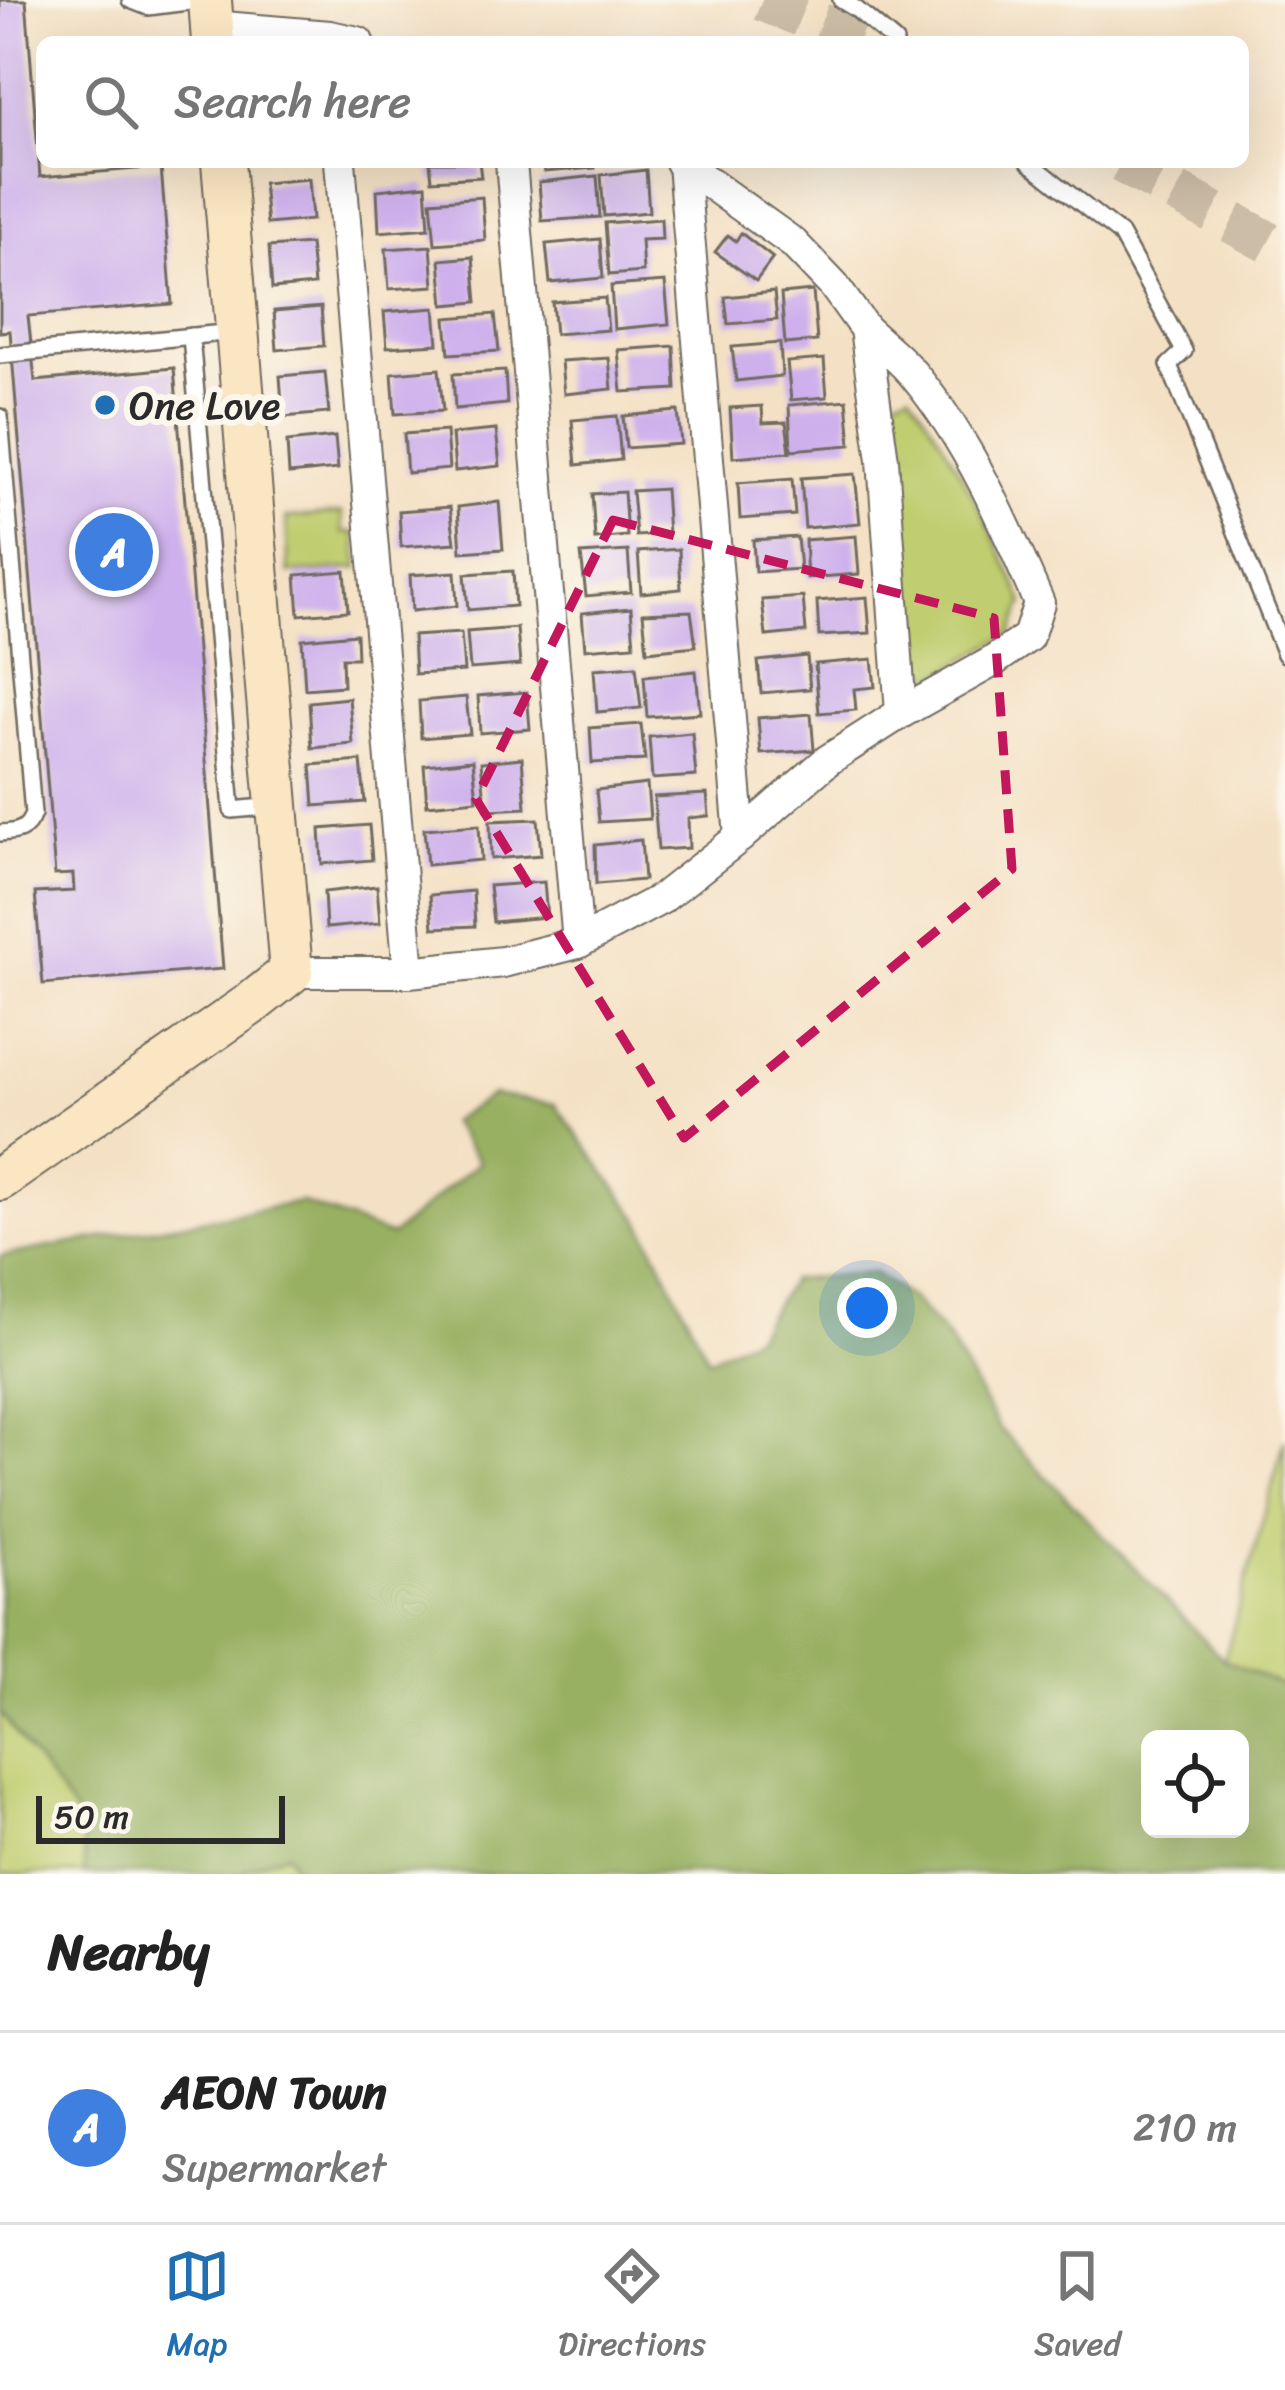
<!DOCTYPE html>
<html lang="en">
<head>
<meta charset="utf-8">
<style>
	body { margin:0; font-family:Sriracha,sans-serif; background:#f2f2f2; color:#222 }
	.controls { position:absolute; right:36px; bottom:36px; display:grid; overflow:hidden; border-radius:18px; box-shadow:0 12px 48px #0002 }
	.controls button { width:108px; height:108px; display:grid; place-items:center; padding:0; border:0; border-bottom:3px solid #e0e0e0; background:#fff; color:#222; font:60px sans-serif }
	.scale { position:absolute; left:36px; bottom:30px; width:249px; box-sizing:border-box; padding-left:12px; border:6px solid #2b2b2b; border-top:0; font-size:33px; line-height:42px; white-space:nowrap; color:#2b2b2b; -webkit-text-stroke:9px #fbf7ec; paint-order:stroke }
	.you { position:absolute; left:867px; top:1308px; width:42px; height:42px; margin:-30px; border:9px solid #fff; border-radius:50%; background:#1a73e8; box-shadow:0 0 0 18px #1a73e833 }
	.badge { display:grid; place-items:center; width:78px; height:78px; border-radius:50%; background:#1f6fb2; color:#fff; font-size:39px; font-weight:700 }
	.pin { position:absolute; translate:-50% -50%; border:6px solid #fff; box-shadow:0 3px 12px #0006 }
	.list { margin:0; padding:0; list-style:none }
	h2 { display:flex; justify-content:space-between; align-items:center; height:156px; margin:0; padding:0 48px; font-size:51px }
	h2 small { font-size:39px; font-weight:400; color:#767676 }
	.list li { display:grid; grid-template-columns:78px 1fr auto; gap:36px; align-items:center; box-sizing:border-box; height:192px; padding:0 48px; border-top:3px solid #e0e0e0 }
	.list b { display:block; font-size:45px; white-space:nowrap }
	.list p { margin:0; font-size:39px; white-space:nowrap; color:#767676 }
	.list em { font-size:39px; font-style:normal; color:#767676 }
	.icon { flex:none; width:66px; height:66px; fill:none; stroke:currentColor; stroke-width:2; stroke-linecap:round; stroke-linejoin:round }
	.map { position:relative; flex:none; width:1285px; height:1874px; overflow:hidden }
	.search { position:absolute; background:#fff; box-shadow:0 12px 48px #0002; left:36px; right:36px; top:36px; height:132px; display:flex; align-items:center; gap:30px; box-sizing:border-box; padding:0 42px; border-radius:18px; color:#767676; font-size:45px }
	.sheet { height:348px; background:#fff }
	nav { display:flex; justify-content:space-around; align-items:center; box-sizing:border-box; height:168px; border-top:3px solid #e0e0e0; background:#fff; font-size:33px; color:#767676 }
	nav a { display:grid; justify-items:center; gap:6px }
	nav .on { color:#1f6fb2 }
	.map>svg:first-child { display:block }
</style>
</head>
<body>
<div class="map">
<svg width="1285" height="1874" viewBox="0 0 1285 1874">
	<rect width="100%" height="100%" fill="#fbf7ec"/>
	<filter id="ink" filterUnits="userSpaceOnUse"><feTurbulence type="fractalNoise" baseFrequency=".00833" numOctaves="2"/><feDisplacementMap in="SourceGraphic" scale="24" xChannelSelector="R" yChannelSelector="G"/><feConvolveMatrix kernelMatrix="1 2 1 2 8 2 1 2 1" color-interpolation-filters="sRGB"/></filter>
	<filter id="wash" filterUnits="userSpaceOnUse"><feTurbulence type="fractalNoise" baseFrequency=".004" numOctaves="4" result="noise"/><feDisplacementMap in="SourceGraphic" scale="48" xChannelSelector="R" yChannelSelector="G"/><feGaussianBlur stdDeviation="2.7" result="paint"/><feColorMatrix in="noise" values="0 0 0 0 0 0 0 0 0 0 0 0 0 0 0 0 0 1.4 0 .05"/><feComposite in="paint" operator="in"/></filter>
	<g filter="url(#wash)">
		<rect width="100%" height="100%" fill="#f4e1c5"/>
		<g fill="#c0cd6f" stroke="#767c4d" stroke-width="3">
			<path d="M 910,392 C 957,458 991,529 1024,602 L 1012,633 L 934,677 L 912,664 L 890,399 Z"/>
			<path d="M 342,513 L 343,533 L 355,533 L 359,568 L 289,573 L 286,518 Z"/>
			<path d="M 1285,1440 L 1285,1687 L 1224,1660 Z"/>
			<path d="M 0,1712 L 83,1823 L 85,1874 L 0,1874 Z"/>
			<path d="M 287,1852 L 297,1874 L 244,1874 L 244,1870 Z"/>
		</g>
		<path fill="#98b062" stroke="#626e46" stroke-width="3" fill-rule="evenodd" d="M 492,1095 L 555,1104 L 640,1220 L 708,1359 L 755,1335 L 791,1280 L 873,1272 L 914,1301 L 949,1340 L 998,1427 L 1224,1660 L 1285,1687 L 1285,1874 L 297,1874 L 287,1852 L 244,1870 L 244,1874 L 85,1874 L 82,1823 L 0,1712 L 0,1256 L 301,1202 L 391,1236 L 479,1162 L 450,1122 ZM 1150,1739 L 1240,1739 L 1240,1829 L 1150,1829 Z"/>
		<g id="blocks">
			<g fill="#ceb1ec">
				<path d="M 0,0 L 26,0 L 40,177 L 161,167 L 172,304 L 28,316 L 35,381 L 174,368 L 223,969 L 43,984 L 35,893 L 74,891 L 73,874 L 55,875 L 10,331 L 0,332 Z"/>
				<path d="M 430,162 L 479,162 L 481,177 L 432,180 Z"/>
				<path d="M 543,162 L 595,162 L 595,168 L 544,172 Z"/>
				<path d="M 646,170 L 649,212 L 604,216 L 601,175 Z"/>
				<path d="M 597,176 L 600,217 L 542,221 L 539,182 Z"/>
				<path d="M 309,179 L 312,220 L 267,224 L 263,183 Z"/>
				<path d="M 426,185 L 429,228 L 379,232 L 377,190 Z"/>
				<path d="M 482,197 L 485,240 L 435,244 L 431,201 Z"/>
				<path d="M 661,219 L 662,239 L 641,240 L 643,272 L 609,275 L 605,223 Z"/>
				<path d="M 741,233 L 773,258 L 756,281 L 715,252 L 728,235 L 736,241 Z"/>
				<path d="M 600,239 L 603,278 L 550,283 L 546,244 Z"/>
				<path d="M 310,244 L 314,285 L 272,289 L 269,247 Z"/>
				<path d="M 431,246 L 434,286 L 389,289 L 386,249 Z"/>
				<path d="M 473,257 L 477,302 L 444,305 L 440,260 Z"/>
				<path d="M 665,282 L 669,324 L 614,329 L 611,286 Z"/>
				<path d="M 813,291 L 817,341 L 785,344 L 781,294 Z"/>
				<path d="M 774,292 L 777,320 L 728,324 L 725,297 Z"/>
				<path d="M 605,298 L 608,330 L 555,334 L 552,302 Z"/>
				<path d="M 321,307 L 324,346 L 277,350 L 274,311 Z"/>
				<path d="M 435,308 L 438,344 L 387,347 L 384,312 Z"/>
				<path d="M 495,314 L 499,351 L 449,354 L 446,318 Z"/>
				<path d="M 780,343 L 782,376 L 736,381 L 732,347 Z"/>
				<path d="M 674,346 L 676,389 L 622,392 L 618,350 Z"/>
				<path d="M 609,358 L 612,389 L 564,394 L 561,361 Z"/>
				<path d="M 824,359 L 827,397 L 791,400 L 787,362 Z"/>
				<path d="M 439,369 L 443,411 L 395,414 L 392,373 Z"/>
				<path d="M 505,371 L 507,404 L 455,409 L 453,374 Z"/>
				<path d="M 325,372 L 329,413 L 283,417 L 280,376 Z"/>
				<path d="M 847,400 L 851,445 L 791,450 L 789,405 Z"/>
				<path d="M 762,406 L 763,423 L 786,422 L 790,452 L 733,457 L 730,408 Z"/>
				<path d="M 678,411 L 681,444 L 626,448 L 623,416 Z"/>
				<path d="M 617,416 L 621,460 L 576,465 L 572,420 Z"/>
				<path d="M 496,430 L 500,466 L 455,471 L 452,434 Z"/>
				<path d="M 446,431 L 449,469 L 407,473 L 404,434 Z"/>
				<path d="M 335,437 L 338,469 L 289,474 L 287,442 Z"/>
				<path d="M 855,474 L 860,523 L 805,528 L 801,478 Z"/>
				<path d="M 792,479 L 795,515 L 740,519 L 738,483 Z"/>
				<path d="M 665,489 L 668,534 L 636,536 L 632,491 Z"/>
				<path d="M 624,492 L 627,536 L 595,539 L 592,494 Z"/>
				<path d="M 499,502 L 503,549 L 461,552 L 458,507 Z"/>
				<path d="M 450,507 L 455,543 L 401,547 L 399,511 Z"/>
				<path d="M 856,536 L 859,574 L 807,578 L 805,540 Z"/>
				<path d="M 797,537 L 800,569 L 755,572 L 753,540 Z"/>
				<path d="M 679,549 L 681,589 L 641,593 L 638,552 Z"/>
				<path d="M 628,551 L 631,592 L 586,596 L 581,554 Z"/>
				<path d="M 345,571 L 348,611 L 299,615 L 296,575 Z"/>
				<path d="M 513,571 L 515,606 L 468,610 L 465,574 Z"/>
				<path d="M 455,572 L 457,606 L 412,611 L 410,575 Z"/>
				<path d="M 803,597 L 806,632 L 766,636 L 762,600 Z"/>
				<path d="M 867,597 L 870,633 L 819,636 L 817,601 Z"/>
				<path d="M 631,608 L 634,645 L 585,649 L 582,613 Z"/>
				<path d="M 691,611 L 696,646 L 647,651 L 643,613 Z"/>
				<path d="M 517,628 L 520,665 L 470,669 L 467,632 Z"/>
				<path d="M 461,633 L 464,671 L 415,674 L 413,636 Z"/>
				<path d="M 356,634 L 357,658 L 342,658 L 343,686 L 305,689 L 302,639 Z"/>
				<path d="M 807,656 L 810,689 L 761,693 L 758,661 Z"/>
				<path d="M 872,659 L 875,687 L 854,689 L 856,710 L 819,713 L 815,664 Z"/>
				<path d="M 636,666 L 641,708 L 597,712 L 594,669 Z"/>
				<path d="M 696,671 L 700,713 L 647,717 L 644,676 Z"/>
				<path d="M 527,692 L 530,729 L 480,733 L 478,696 Z"/>
				<path d="M 466,697 L 470,734 L 421,738 L 419,701 Z"/>
				<path d="M 349,698 L 353,744 L 312,748 L 309,702 Z"/>
				<path d="M 811,714 L 814,750 L 761,754 L 758,718 Z"/>
				<path d="M 641,724 L 645,760 L 592,763 L 590,728 Z"/>
				<path d="M 692,733 L 696,776 L 652,779 L 649,737 Z"/>
				<path d="M 522,758 L 526,808 L 486,810 L 481,762 Z"/>
				<path d="M 473,760 L 477,800 L 427,805 L 424,765 Z"/>
				<path d="M 361,761 L 365,802 L 314,806 L 311,765 Z"/>
				<path d="M 647,784 L 650,819 L 599,822 L 596,790 Z"/>
				<path d="M 707,794 L 709,816 L 688,818 L 689,848 L 658,850 L 654,797 Z"/>
				<path d="M 538,819 L 541,855 L 491,859 L 490,821 Z"/>
				<path d="M 369,825 L 372,860 L 322,864 L 320,829 Z"/>
				<path d="M 479,825 L 481,860 L 427,865 L 424,829 Z"/>
				<path d="M 641,840 L 644,880 L 596,884 L 595,845 Z"/>
				<path d="M 544,882 L 547,917 L 493,922 L 489,886 Z"/>
				<path d="M 377,886 L 380,923 L 326,928 L 324,892 Z"/>
				<path d="M 473,891 L 475,926 L 433,928 L 430,895 Z"/>
			</g>
		</g>
	</g>
	<g filter="url(#ink)">
		<use href="#blocks" fill-opacity="0" stroke="#716b61" stroke-width="3"/>
		<g fill="none" stroke-linecap="round" stroke-linejoin="round">
			<g stroke="#ccbda6" stroke-width="42" stroke-dasharray="42 21" stroke-linecap="butt">
				<path d="M 762,0 L 865,42"/>
				<path d="M 1121,162 L 1277,247 L 1285,254"/>
			</g>
			<g stroke="#716b61" stroke-width="20">
				<g id="lane">
					<path d="M 130,0 L 148,7 L 203,0"/>
					<path d="M 841,0 L 856,9 L 895,42"/>
					<path d="M 1029,162 L 1120,234 L 1184,351 L 1169,365 L 1285,654"/>
					<path d="M 191,336 L 232,810 L 276,806"/>
					<path d="M 0,355 L 234,332"/>
					<path d="M 0,417 L 33,814 C 27,831 17,832 0,833"/>
				</g>
			</g>
			<g stroke="#716b61" stroke-width="34">
				<g id="street">
					<path d="M 212,26 L 330,36 L 358,42"/>
					<path d="M 340,162 L 409,972"/>
					<path d="M 511,162 L 578,943"/>
					<path d="M 683,164 L 740,837"/>
					<path d="M 865,329 C 881,344 899,357 913,374 C 969,441 1005,524 1039,603 L 1028,637 L 992,662 L 901,713"/>
					<path d="M 291,972 L 409,972 L 503,962 L 578,943 L 661,899 L 740,837 L 828,760 L 901,713 L 883,460 L 865,329 L 834,286 L 793,243 L 680,162"/>
				</g>
			</g>
			<g stroke="#716b61" stroke-width="46">
				<g id="secondary">
					<path d="M 210,0 L 213,42"/>
					<path d="M 0,1179 L 252,1003 L 291,972 L 223,162"/>
				</g>
			</g>
			<use href="#lane" stroke="#fff" stroke-width="15"/>
			<use href="#street" stroke="#fff" stroke-width="30"/>
			<use href="#secondary" stroke="#fbe6c3" stroke-width="42"/>
		</g>
	</g>
	<path fill="none" stroke="#c2185b" stroke-width="9" stroke-dasharray="24 15" stroke-linejoin="round" d="M 613,520 L 994,618 L 1012,869 L 684,1138 L 476,799 Z"/>
	<circle fill="#1f6fb2" stroke="#fbf7ec" stroke-width="4.5" cx="105" cy="405" r="12"/>
	<g text-anchor="middle" stroke-width="12" stroke-linejoin="round" paint-order="stroke">
		<g font-size="39" fill="#2b2b2b" stroke="#fbf7ec" text-anchor="start">
			<text x="129" y="419">One Love</text>
		</g>
	</g>
</svg>
<div class="controls">
<button><svg class="icon" aria-label="locate" viewBox="0 0 24 24"><circle cx="12" cy="12" r="6"/><path d="M12 2v4M12 18v4M2 12h4M18 12h4"/></svg></button>
</div>
<div class="scale">50 m</div>
<div class="you"></div>
<div class="pin badge" style="left:114px;top:552px;background:#3f7fe0">A</div>
<div class="search"><svg class="icon" aria-label="search" viewBox="0 0 24 24"><circle cx="10" cy="10" r="6"/><path d="M15 15l6 6"/></svg>Search here</div>
</div>
<section class="sheet">
<h2>Nearby<small></small></h2>
<ul class="list">
<li><span class="badge" style="background:#3f7fe0">A</span><div><b>AEON Town</b><p>Supermarket</p></div><em>210 m</em></li>
</ul>
</section>
<nav>
<a class="on"><svg class="icon" aria-label="map" viewBox="0 0 24 24"><path d="M3 6l6-2 6 2 6-2v14l-6 2-6-2-6 2zM9 4v14M15 6v14"/></svg>Map</a>
<a><svg class="icon" aria-label="directions" viewBox="0 0 24 24"><path d="M12 3l9 9-9 9-9-9zM9 14v-3h6M13 9l2 2-2 2"/></svg>Directions</a>
<a><svg class="icon" aria-label="saved" viewBox="0 0 24 24"><path d="M7 4h10v16l-5-4-5 4z"/></svg>Saved</a>
</nav>
</body>
</html>
